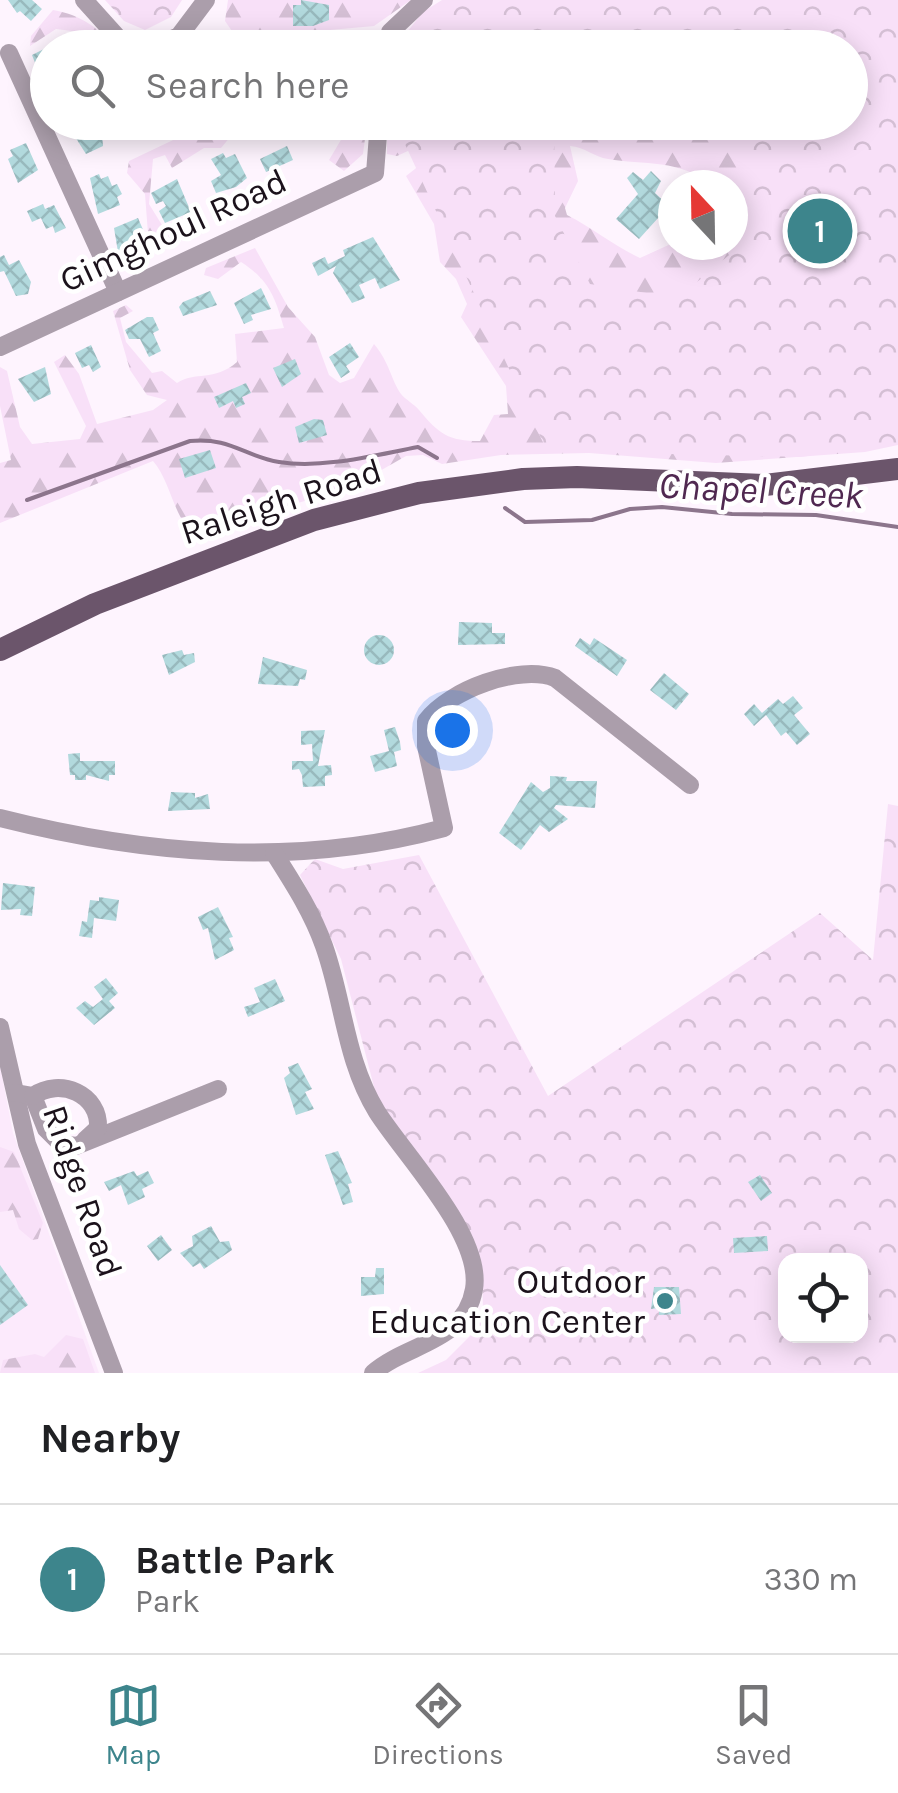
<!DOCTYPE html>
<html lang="en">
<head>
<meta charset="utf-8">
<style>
	body { margin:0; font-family:Karla,sans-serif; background:#f2f2f2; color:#202124 }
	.controls { position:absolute; right:30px; bottom:30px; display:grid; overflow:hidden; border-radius:20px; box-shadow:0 5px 25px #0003 }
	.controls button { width:90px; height:90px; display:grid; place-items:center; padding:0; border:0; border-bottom:2px solid #e0e0e0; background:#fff; color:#202124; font:50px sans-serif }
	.compass { position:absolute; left:658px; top:170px; width:90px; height:90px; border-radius:50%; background:#fff; box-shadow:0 5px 25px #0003; rotate:338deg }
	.you { position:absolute; left:452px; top:730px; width:35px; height:35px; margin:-25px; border:8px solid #fff; border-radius:50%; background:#1a73e8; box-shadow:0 0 0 15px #1a73e833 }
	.badge { display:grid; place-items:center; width:65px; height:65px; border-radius:50%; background:#3d858c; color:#fff; font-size:32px; font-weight:700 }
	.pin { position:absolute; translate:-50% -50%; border:5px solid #fff; box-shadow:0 2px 10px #0006 }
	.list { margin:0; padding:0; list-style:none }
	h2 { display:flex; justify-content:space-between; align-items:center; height:130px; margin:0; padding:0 40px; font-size:42px }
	h2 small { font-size:32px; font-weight:400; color:#757577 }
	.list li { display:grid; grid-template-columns:65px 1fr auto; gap:30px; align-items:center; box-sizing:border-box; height:150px; padding:0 40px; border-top:2px solid #e0e0e0 }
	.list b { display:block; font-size:38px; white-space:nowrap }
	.list p { margin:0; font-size:32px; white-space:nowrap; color:#757577 }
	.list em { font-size:32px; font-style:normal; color:#757577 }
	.icon { flex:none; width:55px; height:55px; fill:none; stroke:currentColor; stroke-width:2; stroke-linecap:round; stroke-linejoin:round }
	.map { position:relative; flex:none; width:898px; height:1373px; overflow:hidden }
	.search { position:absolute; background:#fff; box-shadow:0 5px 25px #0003; left:30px; right:30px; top:30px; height:110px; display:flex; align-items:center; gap:25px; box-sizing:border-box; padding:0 35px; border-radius:55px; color:#757577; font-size:38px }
	.sheet { height:280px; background:#fff }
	nav { display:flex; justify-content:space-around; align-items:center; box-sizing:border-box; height:140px; border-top:2px solid #e0e0e0; background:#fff; font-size:28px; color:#757577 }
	nav a { display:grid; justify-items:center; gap:5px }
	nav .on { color:#3d858c }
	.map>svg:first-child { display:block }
</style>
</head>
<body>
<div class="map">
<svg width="898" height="1373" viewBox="0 0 898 1373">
	<defs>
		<pattern id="forest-firs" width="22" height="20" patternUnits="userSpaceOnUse" patternTransform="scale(2.5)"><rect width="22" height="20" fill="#f8e0f8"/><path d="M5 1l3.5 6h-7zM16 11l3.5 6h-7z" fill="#d4bfd4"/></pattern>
		<pattern id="park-crowns" width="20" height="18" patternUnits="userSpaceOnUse" patternTransform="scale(2.5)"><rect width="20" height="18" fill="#f8e0f8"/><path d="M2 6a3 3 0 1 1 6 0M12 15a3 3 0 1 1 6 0" fill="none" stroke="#d4bfd4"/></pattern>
		<pattern id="building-cross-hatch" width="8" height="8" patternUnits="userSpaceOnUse" patternTransform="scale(2.5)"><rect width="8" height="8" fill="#b2d9dd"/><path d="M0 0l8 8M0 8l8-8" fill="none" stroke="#98b9bd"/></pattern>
	</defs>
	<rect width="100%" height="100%" fill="#fef4fe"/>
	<path fill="#fceafc" d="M 0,1065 L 13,1133 L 99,1373 L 0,1373 Z"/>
	<g fill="url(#forest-firs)" fill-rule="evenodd">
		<path d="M 228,0 L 411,0 L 374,26 L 297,33 L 297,47 L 243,47 L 225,21 Z"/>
		<path d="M 442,0 L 898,0 L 898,445 L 865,452 L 716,463 L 589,453 L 501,455 L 442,464 L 423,455 L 406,456 L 357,484 L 196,536 C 174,521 171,481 153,461 L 0,523 L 0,463 L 11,460 L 0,406 L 0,367 L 7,371 L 20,427 L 32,444 L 80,439 L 86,426 L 54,362 L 65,355 L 79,374 L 97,424 L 153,410 L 167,400 L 147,395 L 130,370 L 113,311 L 126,305 L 133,311 L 120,318 L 126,342 L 152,373 L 162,371 L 177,383 C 195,371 214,382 237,362 L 235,334 L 284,328 C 275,297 269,280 241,262 L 218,279 L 204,275 L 206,268 L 255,248 L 288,307 L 315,337 L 329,375 L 340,383 L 354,378 L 374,344 C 390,363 391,380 401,394 C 406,400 414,404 419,410 C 439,434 448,441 480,441 L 494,415 L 508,414 L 506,386 L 461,317 L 467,304 L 456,279 L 440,262 L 434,224 L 406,176 L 429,158 L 436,138 L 397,156 L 387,154 L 387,123 L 850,122 L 850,48 L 395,47 L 423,12 ZM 570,146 C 585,147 594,157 608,159 C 642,165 683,159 709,185 L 733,185 L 733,245 L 673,243 L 640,258 C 614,246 593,228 567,215 L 565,208 L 578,181 Z"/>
		<path d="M 53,10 C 81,15 97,27 116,47 L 95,47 L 80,32 L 56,29 L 30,46 L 31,36 Z"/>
		<path d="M 211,122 L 221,123 L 231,136 L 221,148 L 204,148 L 172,168 L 165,155 L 153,159 L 149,204 L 170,238 L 168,247 L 149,247 L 145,194 L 127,173 L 129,161 Z"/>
		<path d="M 351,123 L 367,123 L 363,154 L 344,171 L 329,160 Z"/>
		<path d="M 0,1147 L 14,1152 L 43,1223 L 38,1239 L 32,1240 L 19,1229 L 13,1210 L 0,1212 Z"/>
		<path d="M 66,1335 L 83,1339 L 95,1373 L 0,1373 L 3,1360 L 35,1354 L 44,1357 Z"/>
	</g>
	<g fill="url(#park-crowns)" fill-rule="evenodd">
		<path d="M 105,0 L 182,0 L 171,17 L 145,30 L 124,21 Z"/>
		<path d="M 443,0 L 898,0 L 898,443 L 801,457 L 547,451 L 404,142 L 393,146 L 393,123 L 554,123 L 555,216 L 590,284 L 678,298 L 741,245 L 748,164 L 701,123 L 850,122 L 850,48 L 409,47 Z"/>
		<path d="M 888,804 L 898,806 L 898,1373 L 418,1373 L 446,1360 L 471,1335 L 483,1310 L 482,1273 L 381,1114 L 341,959 L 300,875 L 315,859 L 343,869 L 419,855 L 548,1096 L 820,913 L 873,960 ZM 786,1260 L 860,1260 L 860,1336 L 786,1336 Z"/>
	</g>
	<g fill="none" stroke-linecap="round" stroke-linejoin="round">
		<g stroke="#8c758c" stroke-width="4">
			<path d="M 27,500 L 190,441 C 230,437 244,456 279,462 C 323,469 375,455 418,447 L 437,458"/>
			<path d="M 505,508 L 525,522 L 592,520 L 630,509 L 662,507 L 732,514 L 816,515 L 898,527"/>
		</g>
	</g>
	<g fill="url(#building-cross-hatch)">
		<path d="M 8,0 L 32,0 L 42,9 L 31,21 L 20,11 L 17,13 Z"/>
		<path d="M 301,0 L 329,5 L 329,20 L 313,26 L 293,26 L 293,5 L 301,5 Z"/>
		<path d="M 46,48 L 48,51 L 48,96 L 32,55 Z"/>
		<path d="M 79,122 L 101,122 L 103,146 L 86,154 L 72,132 Z"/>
		<path d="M 309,122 L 346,122 L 333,136 L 322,127 L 315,135 L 306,126 Z"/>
		<path d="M 26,143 L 38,170 L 18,183 L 8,159 L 13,156 L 10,150 Z"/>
		<path d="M 287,146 L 293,160 L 266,172 L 260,159 Z"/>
		<path d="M 223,153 L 226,158 L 235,154 L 247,178 L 236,187 L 216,193 L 211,181 L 221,175 L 211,159 Z"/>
		<path d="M 651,171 L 661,181 L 655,193 L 669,206 L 639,239 L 616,219 L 638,194 L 627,178 L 633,172 L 643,180 Z"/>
		<path d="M 99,174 L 101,179 L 108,176 L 112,186 L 117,184 L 122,194 L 117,197 L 120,205 L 98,214 L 90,178 Z"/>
		<path d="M 177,179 L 191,212 L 165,223 L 159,211 L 166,206 L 163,201 L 156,204 L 151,193 Z"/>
		<path d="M 43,204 L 45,209 L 54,205 L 66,228 L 55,233 L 53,226 L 46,229 L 41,218 L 32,222 L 27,211 Z"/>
		<path d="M 138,218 L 147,239 L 118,252 L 114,228 Z"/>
		<path d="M 373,237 L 400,280 L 380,289 L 375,278 L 359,285 L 365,298 L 352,303 L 333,273 L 336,266 L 318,276 L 312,263 L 325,257 L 328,264 L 345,256 L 343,250 Z"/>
		<path d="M 4,255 L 9,265 L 19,260 L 31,282 L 28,294 L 16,296 L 4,271 L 0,272 L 0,257 Z"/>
		<path d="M 261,288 L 271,309 L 251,315 L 253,320 L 244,324 L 234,303 Z"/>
		<path d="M 210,291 L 217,305 L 183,316 L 179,307 L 183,302 Z"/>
		<path d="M 147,317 L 153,317 L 159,330 L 153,333 L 161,351 L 149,357 L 140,339 L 129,339 L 125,330 Z"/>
		<path d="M 350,343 L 359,357 L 346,366 L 350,372 L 341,378 L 329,357 Z"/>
		<path d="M 91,345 L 101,367 L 93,372 L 89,365 L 82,368 L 75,353 Z"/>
		<path d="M 295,359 L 301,374 L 282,387 L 273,368 Z"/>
		<path d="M 45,367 L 51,394 L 34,402 L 18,379 Z"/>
		<path d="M 246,383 L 251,393 L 242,397 L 245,404 L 236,408 L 233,401 L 219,408 L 214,397 Z"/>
		<path d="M 314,419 L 323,420 L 327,435 L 299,443 L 295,427 Z"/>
		<path d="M 210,450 L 216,468 L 185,478 L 179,459 Z"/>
		<path d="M 459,622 L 492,623 L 492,633 L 505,633 L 505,644 L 458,645 Z"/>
		<circle cx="379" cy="650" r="15"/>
		<path d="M 580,638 L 590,645 L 594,638 L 627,660 L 617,676 L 575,646 Z"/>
		<path d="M 182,650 L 184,655 L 194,653 L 195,662 L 169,675 L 162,655 Z"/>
		<path d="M 263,657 L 307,670 L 305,680 L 300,679 L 298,686 L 258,684 Z"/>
		<path d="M 664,673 L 689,694 L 676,710 L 650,690 Z"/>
		<path d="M 793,696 L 803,708 L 794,715 L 810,734 L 797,745 L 786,732 L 781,736 L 766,715 L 754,726 L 744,714 L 754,704 L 762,713 L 778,699 L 783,704 Z"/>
		<path d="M 395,727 L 400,742 L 401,750 L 394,752 L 397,766 L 375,772 L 370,756 L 389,751 L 384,730 Z"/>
		<path d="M 325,730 L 318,766 L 331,765 L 332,775 L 325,776 L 325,786 L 303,787 L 302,775 L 299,769 L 292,770 L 292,761 L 313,761 L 312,744 L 301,745 L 301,731 Z"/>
		<path d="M 80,753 L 80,761 L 115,761 L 115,775 L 109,775 L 109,781 L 86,775 L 86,780 L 75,780 L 75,775 L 70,775 L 68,754 Z"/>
		<path d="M 550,776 L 567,777 L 566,781 L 597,781 L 595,808 L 556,805 L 554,808 L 568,819 L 549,832 L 540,825 L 521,850 L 499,833 L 531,782 L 543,792 L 550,788 Z"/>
		<path d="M 171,792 L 195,793 L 195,798 L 208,794 L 210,809 L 168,811 Z"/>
		<path d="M 3,883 L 35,887 L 32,916 L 20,915 L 21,909 L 1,910 Z"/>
		<path d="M 99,897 L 119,900 L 116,921 L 94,918 L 92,938 L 79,936 L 82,921 L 87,922 L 90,900 L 99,901 Z"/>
		<path d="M 218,907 L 233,937 L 229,938 L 234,950 L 215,960 L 208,928 L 203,930 L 198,917 Z"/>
		<path d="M 106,978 L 118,993 L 109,1001 L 115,1008 L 94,1025 L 76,1008 L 85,1001 L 93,1007 L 103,999 L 94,987 Z"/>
		<path d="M 275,979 L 285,1001 L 248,1017 L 244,1007 L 260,1002 L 254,988 Z"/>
		<path d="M 298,1063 L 312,1089 L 305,1092 L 314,1109 L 296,1115 L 284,1078 L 290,1073 L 288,1067 Z"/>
		<path d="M 338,1151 L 352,1183 L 348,1184 L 353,1202 L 343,1205 L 325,1155 Z"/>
		<path d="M 134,1171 L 137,1176 L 148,1171 L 154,1183 L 142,1189 L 145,1197 L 128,1205 L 121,1185 L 109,1191 L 104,1182 Z"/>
		<path d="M 760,1175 L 772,1193 L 761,1201 L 748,1182 Z"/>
		<path d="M 211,1226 L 220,1242 L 229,1241 L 232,1250 L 204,1269 L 200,1263 L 193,1267 L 180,1253 L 193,1246 L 192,1236 Z"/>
		<path d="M 161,1235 L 172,1250 L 158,1261 L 147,1246 Z"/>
		<path d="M 767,1236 L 768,1251 L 734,1253 L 733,1238 Z"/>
		<path d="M 0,1265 L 28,1305 L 0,1325 Z"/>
		<path d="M 376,1268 L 384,1268 L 384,1294 L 361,1296 L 361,1277 L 375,1277 Z"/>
		<path d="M 654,1287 L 679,1287 L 681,1314 L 659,1315 L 659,1308 L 651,1309 Z"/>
	</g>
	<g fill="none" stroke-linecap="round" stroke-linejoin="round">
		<g stroke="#ab9eab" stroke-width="18">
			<path d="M 84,0 L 120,40 L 134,48"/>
			<path d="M 151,48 L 179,36 L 206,0"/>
			<path d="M 388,48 L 390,32 L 424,0"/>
			<path d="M 9,53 L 118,292"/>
			<path d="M 0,347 L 375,173 L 379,122"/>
			<path d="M 0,818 C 146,855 297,868 444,828 L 426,746 L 426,721 C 449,690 519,664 555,678 L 690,785"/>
			<path d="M 274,853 C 293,883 312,912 324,946 C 344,1002 345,1060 377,1112 C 405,1156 483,1236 474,1289 C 465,1343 407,1343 373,1373"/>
			<path d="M 0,1027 L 27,1144 L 114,1373"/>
			<path d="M 16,1093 L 33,1096 L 46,1129 L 61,1144 L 76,1146 L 218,1089"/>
			<path d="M 33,1096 C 60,1077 100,1094 98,1128 L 85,1140"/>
		</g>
		<path stroke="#6b556b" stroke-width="22" d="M 0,650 L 95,604 L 314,520 L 419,493 L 523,479 L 577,477 L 765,485 L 898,469"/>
	</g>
	<circle fill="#3d858c" stroke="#fff" stroke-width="4" cx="665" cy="1301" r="10"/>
	<g text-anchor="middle" stroke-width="9" stroke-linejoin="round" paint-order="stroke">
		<g font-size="35" fill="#1b121b" stroke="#fff">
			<text transform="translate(173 230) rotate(-25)" y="12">Gimghoul Road</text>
			<text transform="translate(281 501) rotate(-18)" y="12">Raleigh Road</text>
			<text transform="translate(83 1191) rotate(71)" y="12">Ridge Road</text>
		</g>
		<g font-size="35" fill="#1b121b" stroke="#fff" text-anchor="end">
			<text x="645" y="1293">Outdoor<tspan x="645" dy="40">Education Center</tspan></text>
		</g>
		<g font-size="38" font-style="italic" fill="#502951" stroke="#fff">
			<text transform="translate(761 490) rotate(3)" y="13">Chapel Creek</text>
		</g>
	</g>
</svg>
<div class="controls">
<button><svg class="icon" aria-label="locate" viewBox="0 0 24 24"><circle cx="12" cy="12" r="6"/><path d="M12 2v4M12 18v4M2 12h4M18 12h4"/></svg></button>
</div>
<svg class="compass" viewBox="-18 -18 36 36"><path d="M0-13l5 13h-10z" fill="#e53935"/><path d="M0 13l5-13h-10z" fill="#757577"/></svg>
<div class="you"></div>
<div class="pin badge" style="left:820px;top:231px">1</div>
<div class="search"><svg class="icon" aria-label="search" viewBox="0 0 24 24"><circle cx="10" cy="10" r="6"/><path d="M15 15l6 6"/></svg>Search here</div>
</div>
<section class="sheet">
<h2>Nearby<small></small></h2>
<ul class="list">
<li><span class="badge">1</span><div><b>Battle Park</b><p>Park</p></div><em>330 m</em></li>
</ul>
</section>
<nav>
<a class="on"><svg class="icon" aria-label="map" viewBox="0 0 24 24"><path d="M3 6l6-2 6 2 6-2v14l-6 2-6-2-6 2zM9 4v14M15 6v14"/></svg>Map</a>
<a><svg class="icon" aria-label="directions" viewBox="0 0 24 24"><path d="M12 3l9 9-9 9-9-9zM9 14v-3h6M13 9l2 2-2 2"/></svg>Directions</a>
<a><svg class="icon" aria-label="saved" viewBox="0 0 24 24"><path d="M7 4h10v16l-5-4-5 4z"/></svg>Saved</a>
</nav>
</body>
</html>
